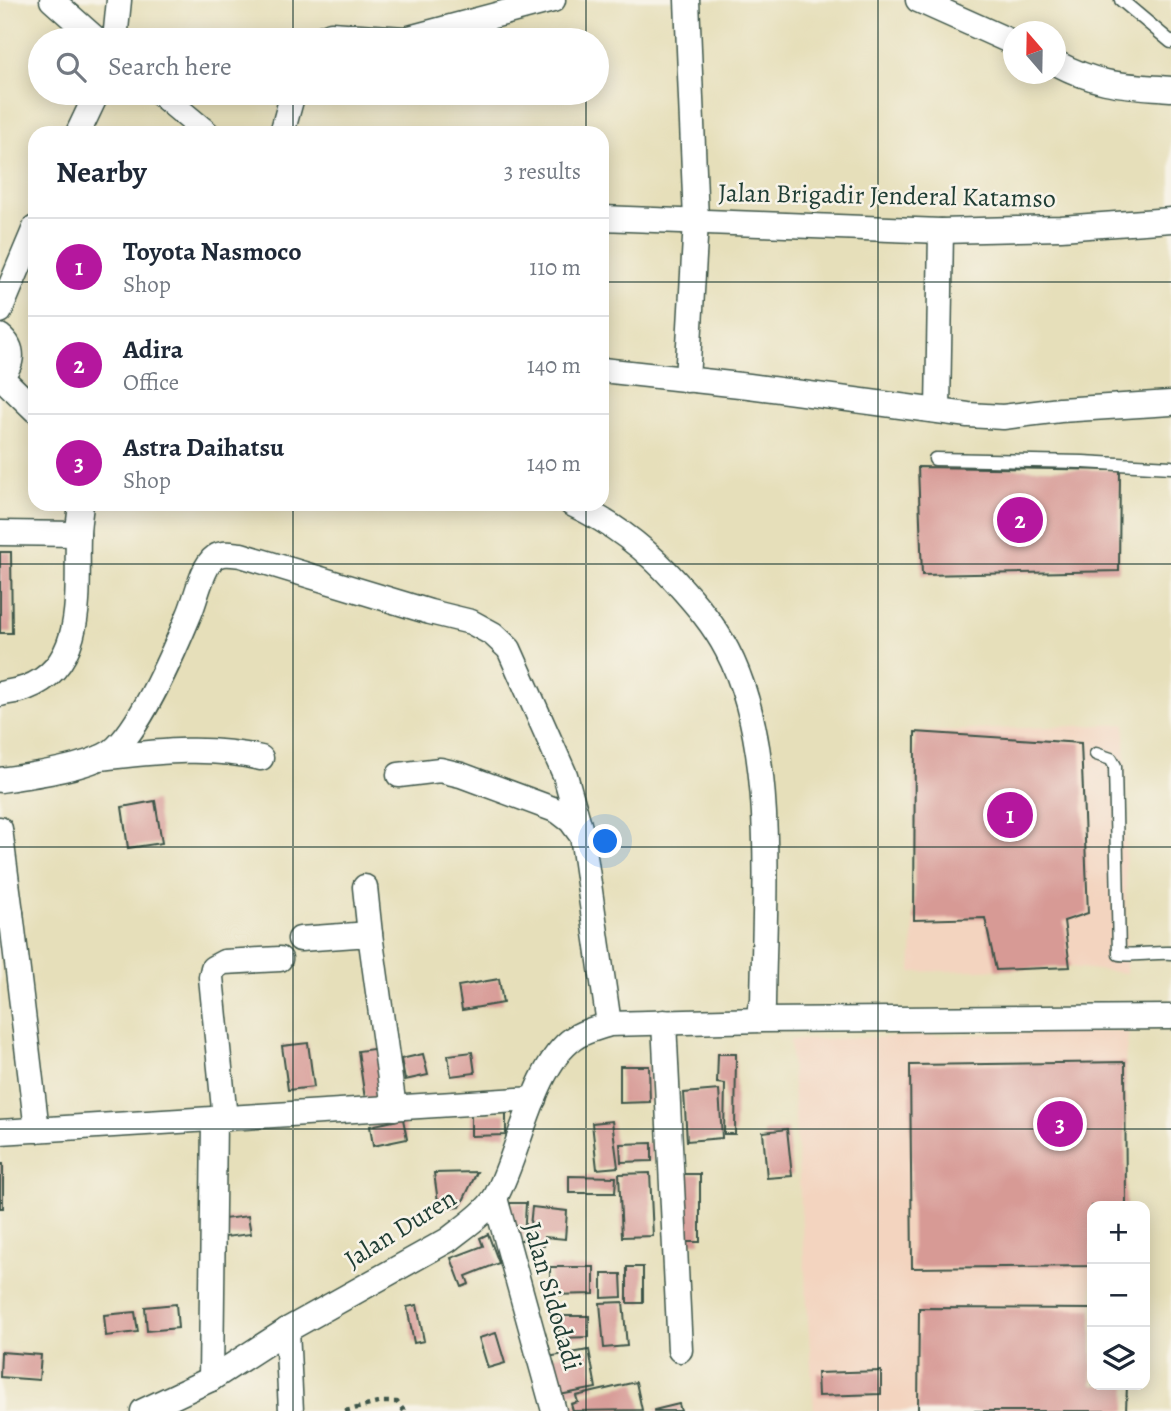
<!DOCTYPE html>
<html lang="en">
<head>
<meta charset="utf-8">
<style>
	body { margin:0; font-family:Alegreya,serif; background:#f6f6f7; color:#1f2937 }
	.controls { position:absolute; right:21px; bottom:21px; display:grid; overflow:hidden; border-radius:14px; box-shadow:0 4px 18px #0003 }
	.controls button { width:63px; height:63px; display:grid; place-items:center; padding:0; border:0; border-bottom:2px solid #e0e1e3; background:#fff; color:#1f2937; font:35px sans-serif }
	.compass { position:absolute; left:1003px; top:21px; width:63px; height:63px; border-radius:50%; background:#fff; box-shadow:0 4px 18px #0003; rotate:340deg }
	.you { position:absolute; left:606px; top:842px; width:24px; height:24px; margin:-18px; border:5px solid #fff; border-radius:50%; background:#1a73e8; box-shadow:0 0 0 10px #1a73e833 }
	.badge { display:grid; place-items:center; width:46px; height:46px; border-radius:50%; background:#b5179e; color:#fff; font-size:23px; font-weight:700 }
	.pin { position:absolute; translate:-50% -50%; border:4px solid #fff; box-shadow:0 2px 7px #0006 }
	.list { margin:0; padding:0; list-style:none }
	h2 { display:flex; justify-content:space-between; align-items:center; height:91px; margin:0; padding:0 28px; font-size:30px }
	h2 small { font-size:23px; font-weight:400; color:#747a83 }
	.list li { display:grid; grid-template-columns:46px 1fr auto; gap:21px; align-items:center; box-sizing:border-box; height:98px; padding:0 28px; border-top:2px solid #e0e1e3 }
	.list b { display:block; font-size:26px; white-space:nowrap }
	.list p { margin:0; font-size:23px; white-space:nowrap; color:#747a83 }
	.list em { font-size:23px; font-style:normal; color:#747a83 }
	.icon { flex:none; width:38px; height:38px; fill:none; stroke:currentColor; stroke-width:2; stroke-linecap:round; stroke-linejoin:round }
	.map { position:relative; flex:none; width:1171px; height:1411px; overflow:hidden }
	.search { position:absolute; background:#fff; box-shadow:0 4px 18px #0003; left:28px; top:28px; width:581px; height:77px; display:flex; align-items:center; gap:18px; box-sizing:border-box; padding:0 24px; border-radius:38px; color:#747a83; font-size:26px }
	.panel { position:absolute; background:#fff; box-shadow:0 4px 18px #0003; left:28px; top:126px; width:581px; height:385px; border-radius:21px }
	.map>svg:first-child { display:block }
</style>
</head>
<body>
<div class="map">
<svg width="1171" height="1411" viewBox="0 0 1171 1411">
	<rect width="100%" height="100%" fill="#f7f3e8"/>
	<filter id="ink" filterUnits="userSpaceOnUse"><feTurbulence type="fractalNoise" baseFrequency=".0143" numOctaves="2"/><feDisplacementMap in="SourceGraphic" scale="14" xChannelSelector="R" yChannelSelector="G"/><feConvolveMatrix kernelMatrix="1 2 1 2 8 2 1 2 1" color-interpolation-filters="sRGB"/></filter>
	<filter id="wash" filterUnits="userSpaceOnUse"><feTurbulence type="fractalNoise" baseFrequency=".00686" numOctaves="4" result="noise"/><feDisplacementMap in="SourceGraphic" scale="28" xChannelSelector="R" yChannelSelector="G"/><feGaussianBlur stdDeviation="1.57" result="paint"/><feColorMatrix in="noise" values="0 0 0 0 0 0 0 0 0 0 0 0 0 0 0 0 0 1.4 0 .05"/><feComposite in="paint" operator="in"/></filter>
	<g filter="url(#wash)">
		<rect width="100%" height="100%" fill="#e6dfba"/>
		<g fill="#f3d4bf">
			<path d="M 1125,724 L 1126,973 L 1070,967 L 911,972 L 914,920 L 915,732 Z"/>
			<path d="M 1129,1030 L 1125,1062 L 1126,1206 L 1092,1206 L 1092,1385 L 1127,1385 L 1126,1411 L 814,1411 L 790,1040 Z"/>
		</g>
		<g id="blocks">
			<g fill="#d79a95">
				<path d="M 918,467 L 1120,470 L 1119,571 L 922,575 Z"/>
				<path d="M 0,552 L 11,552 L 12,633 L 0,633 Z"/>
				<path d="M 915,732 L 1081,743 L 1088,913 L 1064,921 L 1070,967 L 996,970 L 985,918 L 914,920 Z"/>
				<path d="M 155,801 L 162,843 L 128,848 L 122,807 Z"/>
				<path d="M 499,979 L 503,1003 L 462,1010 L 458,986 Z"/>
				<path d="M 308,1043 L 314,1087 L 288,1090 L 282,1046 Z"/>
				<path d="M 380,1048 L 387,1096 L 365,1099 L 358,1051 Z"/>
				<path d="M 472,1052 L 475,1073 L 451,1076 L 448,1055 Z"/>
				<path d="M 423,1054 L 428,1075 L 405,1080 L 401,1059 Z"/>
				<path d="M 718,1054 L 736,1054 L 735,1134 L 724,1134 L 725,1084 L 717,1083 Z"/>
				<path d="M 1125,1062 L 1126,1206 L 1092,1206 L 1092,1266 L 912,1268 L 910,1065 Z"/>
				<path d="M 620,1066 L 649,1066 L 650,1102 L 620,1103 Z"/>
				<path d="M 719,1090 L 722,1138 L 687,1141 L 684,1093 Z"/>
				<path d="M 506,1113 L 506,1135 L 471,1136 L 471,1115 Z"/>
				<path d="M 403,1119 L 407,1139 L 373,1146 L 370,1126 Z"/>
				<path d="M 612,1121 L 618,1167 L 597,1169 L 592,1123 Z"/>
				<path d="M 787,1129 L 792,1176 L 767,1178 L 763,1132 Z"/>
				<path d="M 652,1143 L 652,1161 L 621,1162 L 620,1144 Z"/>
				<rect x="0" y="1164" width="3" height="44"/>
				<path d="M 477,1172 L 460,1207 L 439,1209 L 434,1173 Z"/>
				<path d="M 650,1173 L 653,1236 L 622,1237 L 619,1174 Z"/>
				<rect x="676" y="1174" width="24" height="68"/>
				<path d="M 569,1176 L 616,1177 L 615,1193 L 569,1193 Z"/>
				<path d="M 510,1203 L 526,1203 L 524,1240 L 509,1240 Z"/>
				<path d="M 532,1207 L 567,1211 L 565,1239 L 545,1237 L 544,1246 L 528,1245 Z"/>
				<path d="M 248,1216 L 251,1234 L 217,1238 L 215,1220 Z"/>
				<path d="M 488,1234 L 499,1263 L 466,1276 L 469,1284 L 462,1287 L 451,1258 L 483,1246 L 480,1238 Z"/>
				<path d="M 550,1267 L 594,1267 L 594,1294 L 550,1295 Z"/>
				<rect x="627" y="1267" width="16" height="36"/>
				<path d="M 602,1274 L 621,1274 L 622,1297 L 602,1298 Z"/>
				<path d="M 623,1302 L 627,1346 L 604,1348 L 600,1303 Z"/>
				<path d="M 176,1304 L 178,1328 L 147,1331 L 145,1307 Z"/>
				<path d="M 417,1305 L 424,1341 L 414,1343 L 407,1307 Z"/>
				<path d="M 919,1308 L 1092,1309 L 1092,1385 L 1127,1385 L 1126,1411 L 918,1411 Z"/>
				<path d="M 135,1312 L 138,1332 L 106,1336 L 104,1315 Z"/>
				<path d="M 558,1316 L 589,1316 L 589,1337 L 559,1338 Z"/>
				<path d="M 496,1333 L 505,1363 L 488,1368 L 479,1338 Z"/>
				<path d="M 589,1350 L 596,1388 L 554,1396 L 547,1357 Z"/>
				<path d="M 1,1352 L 41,1355 L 39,1380 L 0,1377 Z"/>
				<path d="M 881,1371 L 881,1394 L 818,1396 L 817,1373 Z"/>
				<path d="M 636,1382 L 642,1410 L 573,1411 L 571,1404 L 578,1402 L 576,1396 Z"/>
				<path d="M 679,1404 L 681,1411 L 654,1411 L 654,1410 Z"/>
			</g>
		</g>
	</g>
	<g filter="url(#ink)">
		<use href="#blocks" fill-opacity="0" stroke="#3d5548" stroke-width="2"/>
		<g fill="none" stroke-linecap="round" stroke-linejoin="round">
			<g stroke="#3d5548" stroke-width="15">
				<g id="lane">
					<path d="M 1121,0 L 1171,42"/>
					<path d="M 935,459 L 1083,462 L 1171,467"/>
					<path d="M 1096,754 L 1111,759 L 1115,766 L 1119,954 C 1124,956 1160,952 1171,953"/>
				</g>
			</g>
			<g stroke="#3d5548" stroke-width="27">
				<g id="street">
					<path d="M 52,0 L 97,40"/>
					<path d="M 687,0 L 696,221 L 687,380"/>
					<path d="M 918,0 L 1014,43"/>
					<path d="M 115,40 L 119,0"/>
					<path d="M 316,40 L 331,34 L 405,39 L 553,0"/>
					<path d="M 1056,63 C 1100,86 1122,85 1171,89"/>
					<path d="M 159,93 L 207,133"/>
					<path d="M 78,133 L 97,93"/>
					<path d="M 282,133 L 293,93"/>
					<path d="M 602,218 L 941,231 L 1061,228 L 1171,220"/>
					<path d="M 0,311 L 35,228"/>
					<path d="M 0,336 C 15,348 14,364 0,376"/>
					<path d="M 602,370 L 749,386 L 968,415 L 1003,417 L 1060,410 L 1171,403"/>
					<path d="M 0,376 L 35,410"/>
					<path d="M 938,410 L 941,231"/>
					<path d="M 572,504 C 613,523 646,548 677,583 C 696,604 714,625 727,650 C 778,747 764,898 763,1006 L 760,1008 L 762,1017"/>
					<path d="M 0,533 L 78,534"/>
					<path d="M 0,694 C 8,692 18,691 26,688 C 88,665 76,589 78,536 C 78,525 80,515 81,504"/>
					<path d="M 100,758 C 155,752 207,745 261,758"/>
					<path d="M 399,775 L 440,770 L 461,775 L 558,811 L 571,821 L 579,832"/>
					<path d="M 0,780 C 29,776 97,767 117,747 C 143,722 175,649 189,615 C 196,600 202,566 215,557 C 222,552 232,554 241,555 L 430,612 L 471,622 L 493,634 L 509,649 L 565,775 L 582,835 L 609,1024"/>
					<path d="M 0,829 L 11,913 L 0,917"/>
					<path d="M 365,887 L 370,934"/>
					<path d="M 11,913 L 37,1130"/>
					<path d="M 300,939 L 370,934 L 394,1108"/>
					<path d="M 664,1022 L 680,1350"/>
					<path d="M 225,1119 L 211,977 L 213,968 L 224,962 L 280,959"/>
					<path d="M 0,1132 L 534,1099"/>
					<path d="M 495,1198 L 554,1411"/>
					<path d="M 287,1330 L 291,1411"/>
					<path d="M 211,1379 L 214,1120"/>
					<path d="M 143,1411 L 211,1379 L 287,1330 L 448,1240 C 464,1227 486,1213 496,1196 C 520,1152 533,1066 574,1038 C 584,1031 598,1028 609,1024 L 762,1020 L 1171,1017"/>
				</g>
			</g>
			<path stroke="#3d5548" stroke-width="4.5" stroke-dasharray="5 5" stroke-linecap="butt" d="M 345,1411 L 382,1402 L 397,1402 L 404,1411"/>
			<use href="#lane" stroke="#fff" stroke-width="12"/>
			<use href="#street" stroke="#fff" stroke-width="24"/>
		</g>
	</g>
	<path fill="none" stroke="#1f3d34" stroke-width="2" stroke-opacity="0.55" d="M 293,0 L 293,40M 586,0 L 586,40M 878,0 L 878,1411M 293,93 L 293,133M 586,93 L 586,133M 0,282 L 35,282M 602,282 L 1171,282M 293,504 L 293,1411M 586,504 L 586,1411M 0,564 L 1171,564M 0,847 L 1171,847M 0,1129 L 1171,1129"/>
	<g text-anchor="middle" stroke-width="5" stroke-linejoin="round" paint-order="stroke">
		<g font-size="26" fill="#1f3d34" stroke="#f7f3e8">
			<text transform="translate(887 195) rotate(1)" y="9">Jalan Brigadir Jenderal Katamso</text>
			<text transform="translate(400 1228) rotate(-32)" y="9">Jalan Duren</text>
			<text transform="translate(553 1296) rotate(74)" y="9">Jalan Sidodadi</text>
		</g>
	</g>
</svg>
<div class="controls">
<button>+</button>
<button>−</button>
<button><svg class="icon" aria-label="layers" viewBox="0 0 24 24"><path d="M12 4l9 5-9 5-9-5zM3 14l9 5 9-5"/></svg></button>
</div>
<svg class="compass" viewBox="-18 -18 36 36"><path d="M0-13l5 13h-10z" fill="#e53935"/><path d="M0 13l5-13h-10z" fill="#747a83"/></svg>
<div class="you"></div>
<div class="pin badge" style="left:1010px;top:815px">1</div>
<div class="pin badge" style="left:1020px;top:520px">2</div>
<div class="pin badge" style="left:1060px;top:1124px">3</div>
<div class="search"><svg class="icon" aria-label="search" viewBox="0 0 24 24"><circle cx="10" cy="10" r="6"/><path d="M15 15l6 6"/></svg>Search here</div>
<section class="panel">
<h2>Nearby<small>3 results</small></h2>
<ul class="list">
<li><span class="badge">1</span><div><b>Toyota Nasmoco</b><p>Shop</p></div><em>110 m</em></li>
<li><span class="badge">2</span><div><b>Adira</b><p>Office</p></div><em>140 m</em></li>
<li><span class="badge">3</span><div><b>Astra Daihatsu</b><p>Shop</p></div><em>140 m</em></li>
</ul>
</section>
</div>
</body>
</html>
